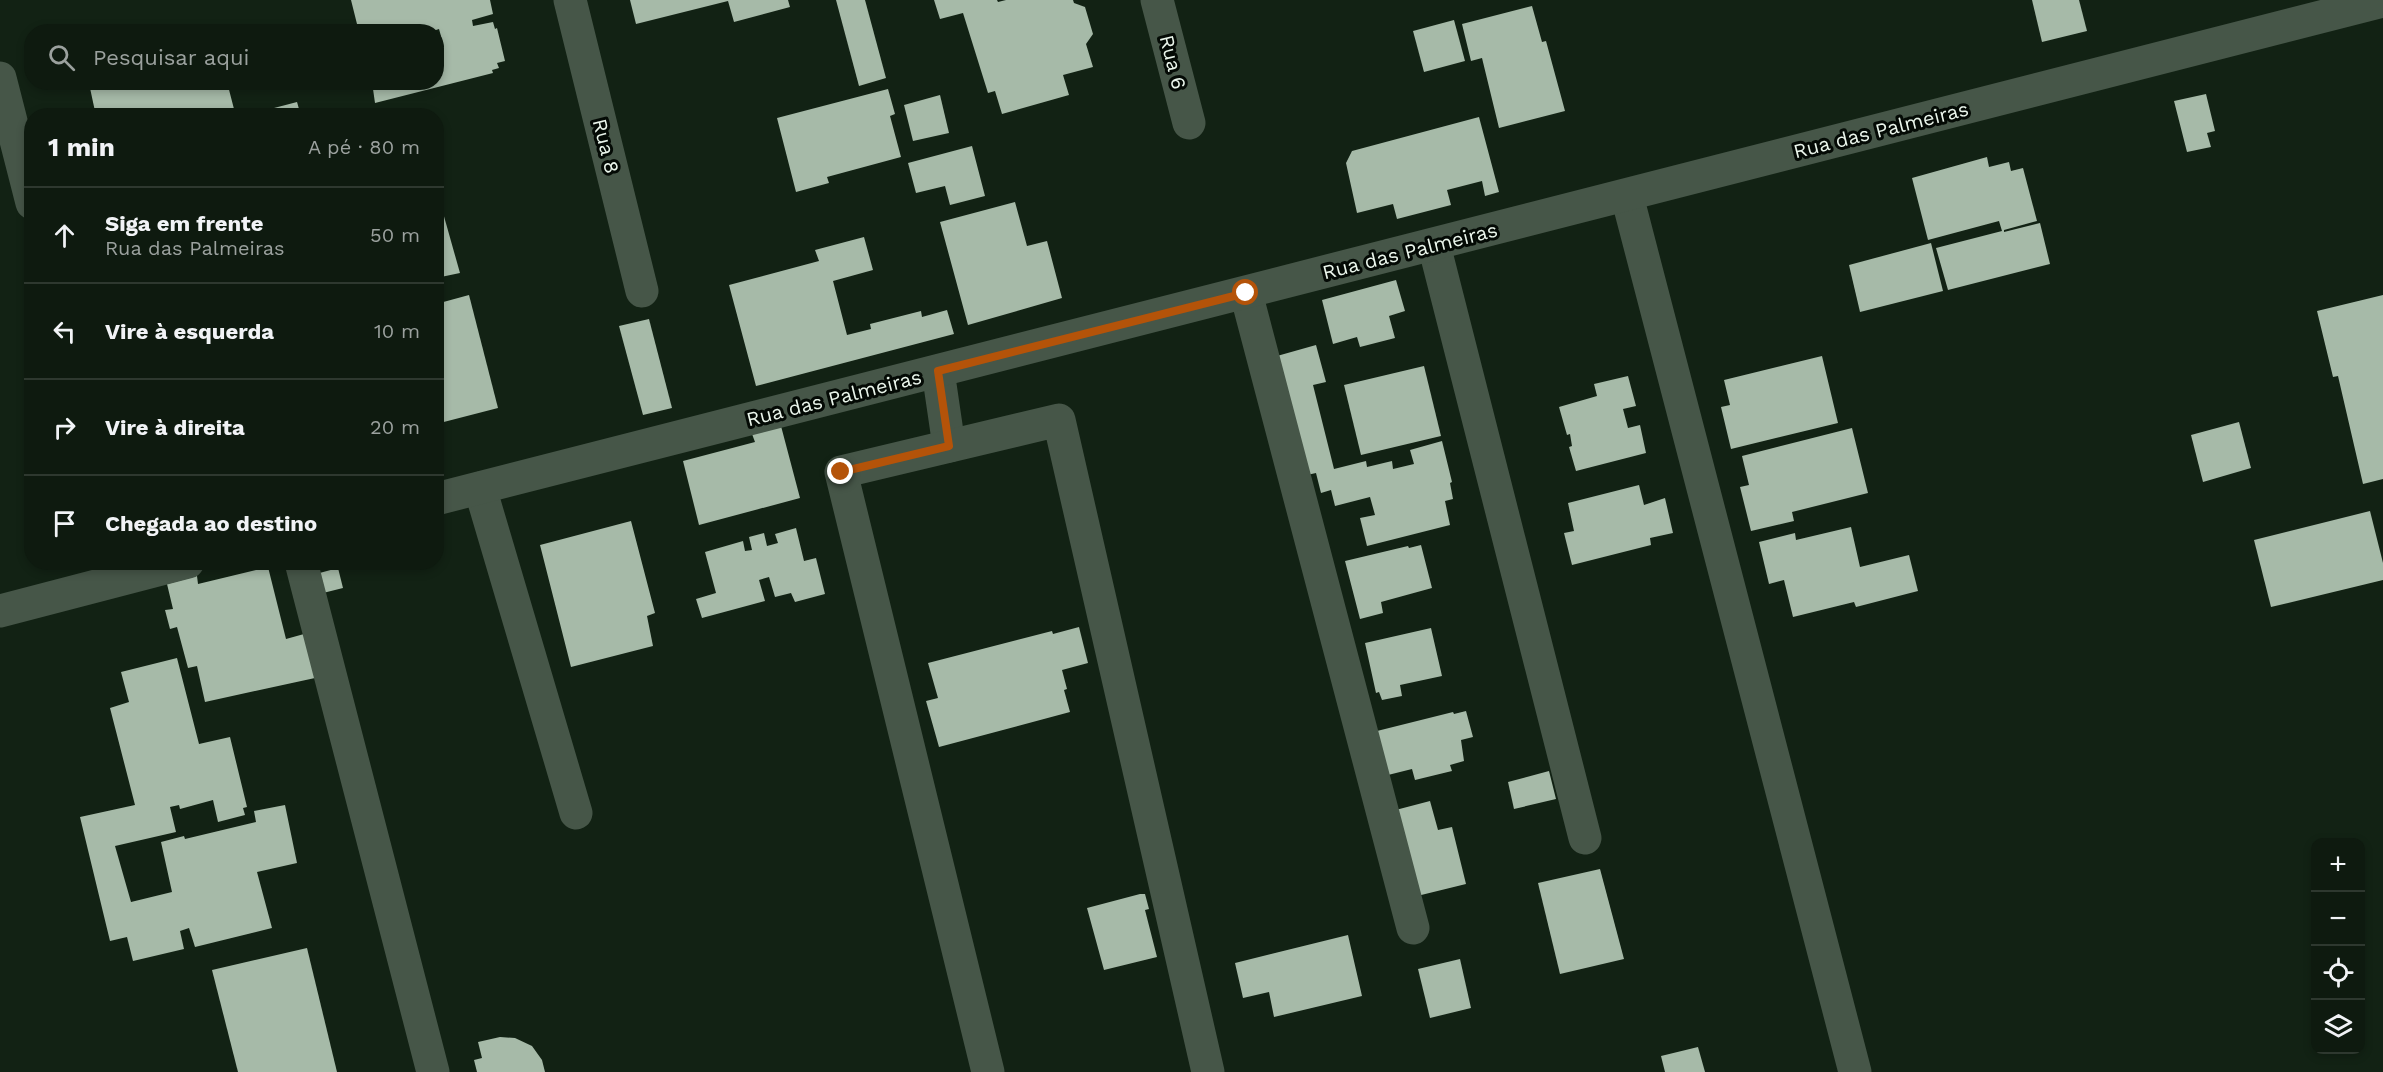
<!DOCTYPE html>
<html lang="pt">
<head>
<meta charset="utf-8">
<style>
	body { margin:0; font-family:"Work Sans",sans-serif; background:#1c271d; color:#f1f3f6 }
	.controls { position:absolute; right:18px; bottom:18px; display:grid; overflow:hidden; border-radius:12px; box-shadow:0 3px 9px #0003 }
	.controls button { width:54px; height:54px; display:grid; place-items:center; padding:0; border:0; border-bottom:2px solid #2e382f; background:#0e1a0f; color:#f1f3f6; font:30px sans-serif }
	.stop { position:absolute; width:18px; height:18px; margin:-14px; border:4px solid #b45309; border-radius:50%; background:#fff }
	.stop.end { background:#b45309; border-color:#fff; box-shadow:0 2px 6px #0008 }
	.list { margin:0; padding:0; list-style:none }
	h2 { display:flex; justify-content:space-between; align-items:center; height:78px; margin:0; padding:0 24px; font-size:26px }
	h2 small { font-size:20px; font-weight:400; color:#9ba19e }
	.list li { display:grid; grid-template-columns:39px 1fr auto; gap:18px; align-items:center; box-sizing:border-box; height:96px; padding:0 24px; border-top:2px solid #2e382f }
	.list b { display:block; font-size:22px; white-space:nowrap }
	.list p { margin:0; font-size:20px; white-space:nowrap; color:#9ba19e }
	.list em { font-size:20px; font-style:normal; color:#9ba19e }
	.icon { flex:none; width:33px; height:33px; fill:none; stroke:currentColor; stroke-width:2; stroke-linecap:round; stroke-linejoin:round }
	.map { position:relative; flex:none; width:2383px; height:1072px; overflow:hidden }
	.search { position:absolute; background:#0e1a0f; box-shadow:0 3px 9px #0003; left:24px; top:24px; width:420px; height:66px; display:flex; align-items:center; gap:15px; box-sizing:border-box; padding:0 21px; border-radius:24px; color:#9ba19e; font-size:22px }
	.panel { position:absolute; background:#0e1a0f; box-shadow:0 3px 9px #0003; left:24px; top:108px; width:420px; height:462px; border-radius:24px }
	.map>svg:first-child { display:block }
</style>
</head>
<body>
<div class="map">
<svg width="2383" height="1072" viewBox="0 0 2383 1072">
	<rect width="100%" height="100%" fill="#122214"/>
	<g fill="#a6baa8">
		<path d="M 351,0 L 490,0 L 493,14 L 472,20 L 473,26 L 493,22 L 495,29 L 497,28 L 505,61 L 497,63 L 499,68 L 492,70 L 493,73 L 375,103 L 372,82 L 436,82 L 436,48 L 444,47 L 439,29 L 430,32 L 359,32 Z"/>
		<path d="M 630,0 L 788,0 L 790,7 L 734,22 L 728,1 L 636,24 Z"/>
		<path d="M 836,0 L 865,0 L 886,78 L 859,86 Z"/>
		<path d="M 934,0 L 997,0 L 998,2 L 1006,0 L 1073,0 L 1074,3 L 1085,7 L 1093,34 L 1086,44 L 1093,67 L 1063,75 L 1069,95 L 1002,114 L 995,91 L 988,93 L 963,13 L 940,19 Z"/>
		<path d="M 2032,0 L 2079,0 L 2087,31 L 2042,42 Z"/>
		<path d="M 1532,6 L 1542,42 L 1546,41 L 1565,111 L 1499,128 L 1482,58 L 1471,61 L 1462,24 Z"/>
		<path d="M 1454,20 L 1465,61 L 1424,72 L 1413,31 Z"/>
		<path d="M 103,82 L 227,82 L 234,109 L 218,112 L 219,116 L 96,116 L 90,88 L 103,85 Z"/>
		<path d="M 888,89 L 895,114 L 890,116 L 901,157 L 827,177 L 829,183 L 796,192 L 777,118 Z"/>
		<path d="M 2206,94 L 2215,131 L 2207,133 L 2211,147 L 2187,152 L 2174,101 Z"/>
		<path d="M 940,95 L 949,133 L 913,141 L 904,105 Z"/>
		<path d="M 297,102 L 301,116 L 247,116 L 247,115 Z"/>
		<path d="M 1479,117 L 1499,192 L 1485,196 L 1482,181 L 1447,190 L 1451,205 L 1397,219 L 1393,204 L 1357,213 L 1346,163 L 1352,151 Z"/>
		<path d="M 972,146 L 985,196 L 950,205 L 945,186 L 916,193 L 908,163 Z"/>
		<path d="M 1987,157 L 1989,167 L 2009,162 L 2011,171 L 2023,168 L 2037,221 L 2004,230 L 2004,232 L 2040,223 L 2050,264 L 1948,290 L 1936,248 L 2002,231 L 1999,221 L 1928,240 L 1912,178 Z"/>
		<path d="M 436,188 L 460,273 L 436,278 Z"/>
		<path d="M 1015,202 L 1027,246 L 1047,241 L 1062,298 L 968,325 L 940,222 Z"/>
		<path d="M 864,237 L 873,270 L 833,281 L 847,335 L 871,329 L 870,324 L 921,311 L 922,317 L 947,310 L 954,334 L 756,386 L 729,285 L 819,261 L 815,250 Z"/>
		<path d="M 1931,243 L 1943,291 L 1860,312 L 1849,265 Z"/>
		<path d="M 1396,280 L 1405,311 L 1389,316 L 1395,338 L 1360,347 L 1357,337 L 1333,344 L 1322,300 Z"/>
		<path d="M 469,295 L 498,408 L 436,424 L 436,304 Z"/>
		<path d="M 2383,295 L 2383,479 L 2363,484 L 2338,376 L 2333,377 L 2317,311 Z"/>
		<path d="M 649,319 L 672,408 L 643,415 L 619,326 Z"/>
		<path d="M 1316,345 L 1326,382 L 1313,385 L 1334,469 L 1366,461 L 1367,467 L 1392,461 L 1393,469 L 1414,464 L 1410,450 L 1442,441 L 1452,482 L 1450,483 L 1453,499 L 1445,501 L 1450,525 L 1367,546 L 1360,518 L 1375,515 L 1370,497 L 1335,506 L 1331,490 L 1321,493 L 1316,473 L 1307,475 L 1277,356 Z"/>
		<path d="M 1822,356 L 1838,423 L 1731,449 L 1721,407 L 1730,405 L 1724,380 Z"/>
		<path d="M 1424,366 L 1441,436 L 1361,455 L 1344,385 Z"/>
		<path d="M 1628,376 L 1636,406 L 1623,409 L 1628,428 L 1640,425 L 1646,453 L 1576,471 L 1569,447 L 1572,446 L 1570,434 L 1567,435 L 1559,407 L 1597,396 L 1594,384 Z"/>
		<path d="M 2239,422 L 2251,468 L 2203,482 L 2191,435 Z"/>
		<path d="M 781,426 L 800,498 L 699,525 L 683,461 L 755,442 L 752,434 Z"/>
		<path d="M 1852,428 L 1868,493 L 1792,512 L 1794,521 L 1751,531 L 1740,487 L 1749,485 L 1742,456 Z"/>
		<path d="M 1639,485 L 1644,505 L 1665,498 L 1673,533 L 1650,538 L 1651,545 L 1572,565 L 1564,533 L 1574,531 L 1568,503 Z"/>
		<path d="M 2370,511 L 2383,563 L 2383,580 L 2271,607 L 2254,540 Z"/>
		<path d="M 631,521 L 655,613 L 647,616 L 653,646 L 571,667 L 540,545 Z"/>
		<path d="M 1851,527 L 1860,567 L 1909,555 L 1918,591 L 1856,607 L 1854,602 L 1793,617 L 1784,580 L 1769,584 L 1759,542 L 1795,533 L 1796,540 Z"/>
		<path d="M 796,528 L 804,561 L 816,558 L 825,594 L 795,602 L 791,593 L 775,597 L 769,577 L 759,580 L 765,601 L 702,618 L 696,599 L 716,593 L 705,552 L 743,541 L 745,551 L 752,550 L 749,537 L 764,533 L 767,546 L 778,543 L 775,534 Z"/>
		<path d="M 1421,545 L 1432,588 L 1381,602 L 1383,613 L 1360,619 L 1345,561 L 1408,546 L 1409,548 Z"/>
		<path d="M 268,567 L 286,639 L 304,634 L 315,678 L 205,702 L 197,666 L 188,668 L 177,627 L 170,629 L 165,610 L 173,609 L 167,584 L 197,576 L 198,584 Z"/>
		<path d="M 338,568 L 343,588 L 303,598 L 290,581 Z"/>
		<path d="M 1079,627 L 1088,663 L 1062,670 L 1067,689 L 1064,690 L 1070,712 L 939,747 L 926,701 L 938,698 L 928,663 L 1052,631 L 1053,634 Z"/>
		<path d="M 1431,628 L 1442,676 L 1400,685 L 1402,696 L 1382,700 L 1379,692 L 1376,693 L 1365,643 Z"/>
		<path d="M 177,658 L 199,744 L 230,737 L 247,807 L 243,808 L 245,815 L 218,822 L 213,800 L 180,809 L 179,805 L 170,807 L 176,832 L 115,846 L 131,902 L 172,892 L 161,842 L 184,836 L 185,839 L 256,822 L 254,811 L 285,805 L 297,863 L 257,872 L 272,928 L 195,947 L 189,928 L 180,931 L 184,949 L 133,961 L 127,937 L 110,941 L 80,817 L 135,805 L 110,708 L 129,702 L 121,672 Z"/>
		<path d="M 1466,711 L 1473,737 L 1461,740 L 1464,761 L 1450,765 L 1452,771 L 1415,780 L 1412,769 L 1388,775 L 1377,731 L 1453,712 L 1454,714 Z"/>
		<path d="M 1549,771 L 1556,799 L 1514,809 L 1508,782 Z"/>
		<path d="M 1430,801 L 1438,830 L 1452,827 L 1466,884 L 1409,898 L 1388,812 Z"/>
		<path d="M 1600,869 L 1624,959 L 1560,974 L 1538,883 Z"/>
		<path d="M 1140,894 L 1145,894 L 1149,909 L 1145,910 L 1157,957 L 1104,970 L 1087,908 Z"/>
		<path d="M 1348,935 L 1362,996 L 1274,1017 L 1269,992 L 1243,998 L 1235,963 Z"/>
		<path d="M 307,948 L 337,1072 L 238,1072 L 212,970 Z"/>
		<path d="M 1460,959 L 1471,1008 L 1430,1018 L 1418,969 Z"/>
		<path d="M 500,1037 L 515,1038 L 532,1046 L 542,1060 L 545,1072 L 477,1072 L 474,1060 L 482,1058 L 478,1042 Z"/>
		<path d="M 1698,1047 L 1705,1072 L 1665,1072 L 1661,1056 Z"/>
	</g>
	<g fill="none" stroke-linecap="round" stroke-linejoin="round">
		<g stroke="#465648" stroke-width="33">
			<path d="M 570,0 L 642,291"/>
			<path d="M 1157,0 L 1189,123"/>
			<path d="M 0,78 L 32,203"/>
			<path d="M 1627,196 L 1855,1072"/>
			<path d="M 1434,245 L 1585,838"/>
			<path d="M 1246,293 L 1413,928"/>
			<path d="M 938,371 L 949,446"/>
			<path d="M 480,488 L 576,813"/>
			<path d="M 436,499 L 2383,1"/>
			<path d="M 301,562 L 433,1072"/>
			<path d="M 0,611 L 188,562"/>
			<path d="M 988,1072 L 841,472 L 1059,420 L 1208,1072"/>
		</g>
	</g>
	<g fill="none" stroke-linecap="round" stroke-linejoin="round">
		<path stroke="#b45309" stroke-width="8" d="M 841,472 L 949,446 L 938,371 L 1246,293"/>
	</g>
	<g text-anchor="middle" stroke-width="6" stroke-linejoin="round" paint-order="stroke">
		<g font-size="20" fill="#eaf5eb" stroke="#040a05">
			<text transform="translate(1173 62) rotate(76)" y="7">Rua 6</text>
			<text transform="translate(1881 130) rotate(-14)" y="7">Rua das Palmeiras</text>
			<text transform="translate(606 146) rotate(76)" y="7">Rua 8</text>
			<text transform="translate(1410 251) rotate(-14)" y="7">Rua das Palmeiras</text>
			<text transform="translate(834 398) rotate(-14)" y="7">Rua das Palmeiras</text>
		</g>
	</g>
</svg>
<div class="controls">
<button>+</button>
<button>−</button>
<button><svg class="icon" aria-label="locate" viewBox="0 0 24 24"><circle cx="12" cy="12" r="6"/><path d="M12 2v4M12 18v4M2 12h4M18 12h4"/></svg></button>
<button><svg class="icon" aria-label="layers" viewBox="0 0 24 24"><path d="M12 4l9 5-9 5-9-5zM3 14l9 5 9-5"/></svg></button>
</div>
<div class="stop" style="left:1246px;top:293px"></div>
<div class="stop end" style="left:841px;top:472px"></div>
<div class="search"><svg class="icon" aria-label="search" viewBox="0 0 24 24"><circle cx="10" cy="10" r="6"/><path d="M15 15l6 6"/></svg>Pesquisar aqui</div>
<section class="panel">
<h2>1 min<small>A pé · 80 m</small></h2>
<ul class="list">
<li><svg class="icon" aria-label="ahead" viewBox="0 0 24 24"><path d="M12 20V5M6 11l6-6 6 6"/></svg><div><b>Siga em frente</b><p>Rua das Palmeiras</p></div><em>50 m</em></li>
<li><svg class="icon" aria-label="left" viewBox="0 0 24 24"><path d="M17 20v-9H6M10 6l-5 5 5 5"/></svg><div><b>Vire à esquerda</b></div><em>10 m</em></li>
<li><svg class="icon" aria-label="right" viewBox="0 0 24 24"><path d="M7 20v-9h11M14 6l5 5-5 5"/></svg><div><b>Vire à direita</b></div><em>20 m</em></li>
<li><svg class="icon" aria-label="arrive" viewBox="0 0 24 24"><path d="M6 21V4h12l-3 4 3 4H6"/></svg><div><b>Chegada ao destino</b></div></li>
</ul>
</section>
</div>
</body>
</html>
